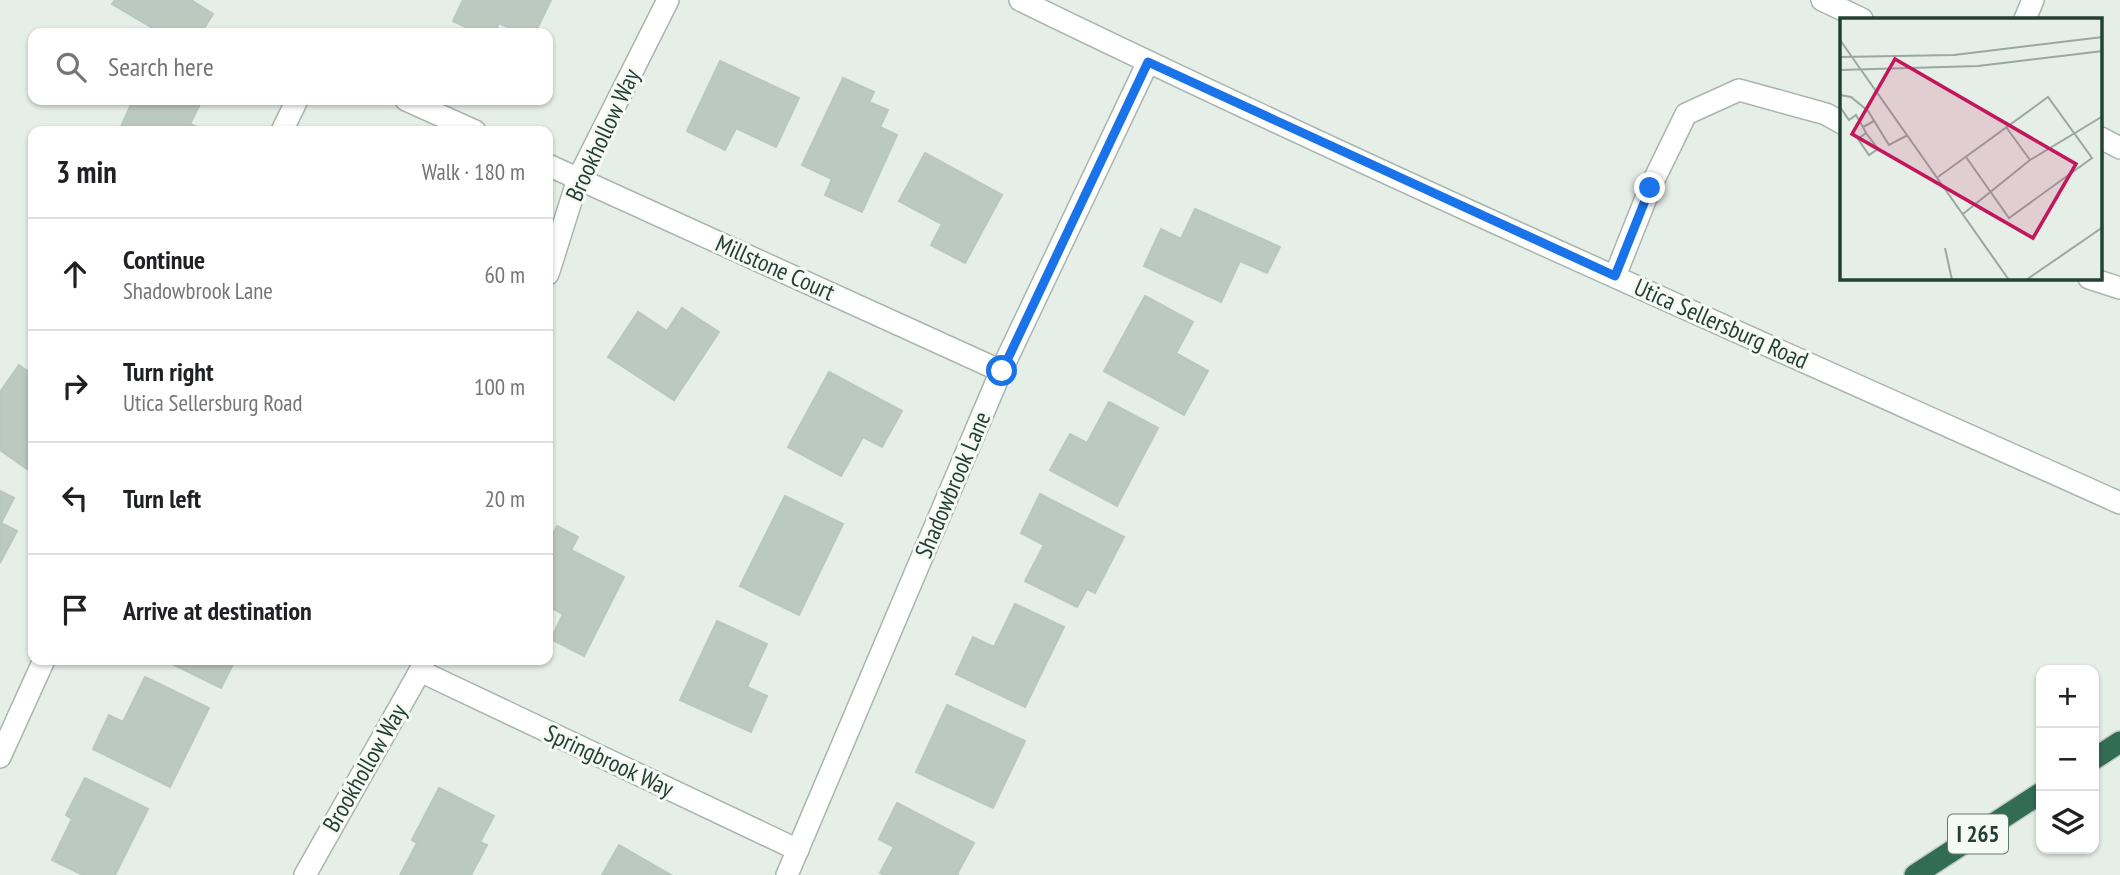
<!DOCTYPE html>
<html lang="en">
<head>
<meta charset="utf-8">
<style>
	body { margin:0; font-family:"PT Sans Narrow",sans-serif; background:#f6f6f6; color:#202124 }
	.controls { position:absolute; right:21px; bottom:21px; display:grid; overflow:hidden; border-radius:14px; box-shadow:0 2px 5px #0004 }
	.controls button { width:63px; height:63px; display:grid; place-items:center; padding:0; border:0; border-bottom:2px solid #e0e0e0; background:#fff; color:#202124; font:35px sans-serif }
	.stop { position:absolute; width:21px; height:21px; margin:-16px; border:5px solid #1a73e8; border-radius:50%; background:#fff }
	.stop.end { background:#1a73e8; border-color:#fff; box-shadow:0 2px 7px #0008 }
	.list { margin:0; padding:0; list-style:none }
	h2 { display:flex; justify-content:space-between; align-items:center; height:91px; margin:0; padding:0 28px; font-size:30px }
	h2 small { font-size:23px; font-weight:400; color:#757577 }
	.list li { display:grid; grid-template-columns:46px 1fr auto; gap:21px; align-items:center; box-sizing:border-box; height:112px; padding:0 28px; border-top:2px solid #e0e0e0 }
	.list b { display:block; font-size:26px; white-space:nowrap }
	.list p { margin:0; font-size:23px; white-space:nowrap; color:#757577 }
	.list em { font-size:23px; font-style:normal; color:#757577 }
	.icon { flex:none; width:38px; height:38px; fill:none; stroke:currentColor; stroke-width:2; stroke-linecap:round; stroke-linejoin:round }
	.map { position:relative; flex:none; width:2120px; height:875px; overflow:hidden }
	.search { position:absolute; background:#fff; box-shadow:0 2px 5px #0004; left:28px; top:28px; width:525px; height:77px; display:flex; align-items:center; gap:18px; box-sizing:border-box; padding:0 24px; border-radius:14px; color:#757577; font-size:26px }
	.panel { position:absolute; background:#fff; box-shadow:0 2px 5px #0004; left:28px; top:126px; width:525px; height:539px; border-radius:14px }
	.map>svg:first-child { display:block }
</style>
</head>
<body>
<div class="map">
<svg width="2120" height="875" viewBox="0 0 2120 875">
	<rect width="100%" height="100%" fill="#e6eee8"/>
	<g fill="#bbc9c1" stroke="#b8c8be" stroke-width="2">
		<path d="M 115,0 L 191,0 L 213,14 L 201,33 L 161,33 L 112,4 Z"/>
		<path d="M 463,0 L 551,0 L 535,33 L 520,33 L 499,23 L 495,33 L 478,33 L 453,21 Z"/>
		<path d="M 720,61 L 799,98 L 776,147 L 736,128 L 725,150 L 687,131 Z"/>
		<path d="M 843,78 L 874,92 L 869,102 L 888,110 L 880,127 L 897,135 L 862,212 L 825,195 L 832,179 L 802,165 Z"/>
		<path d="M 133,100 L 202,100 L 190,124 L 202,129 L 201,131 L 119,131 Z"/>
		<path d="M 925,153 L 1002,195 L 965,263 L 931,245 L 942,224 L 899,201 Z"/>
		<path d="M 1195,209 L 1280,247 L 1267,273 L 1240,261 L 1221,302 L 1144,266 L 1161,229 L 1181,239 Z"/>
		<path d="M 1145,296 L 1193,322 L 1176,353 L 1208,371 L 1184,415 L 1104,371 Z"/>
		<path d="M 682,308 L 719,332 L 674,400 L 608,357 L 638,312 L 667,331 Z"/>
		<path d="M 19,365 L 33,375 L 33,460 L 27,469 L 0,450 L 0,392 Z"/>
		<path d="M 829,372 L 902,411 L 882,447 L 863,437 L 841,476 L 788,447 Z"/>
		<path d="M 1109,402 L 1158,428 L 1117,506 L 1050,470 L 1070,434 L 1087,443 Z"/>
		<path d="M 0,491 L 14,498 L 1,523 L 17,531 L 0,563 Z"/>
		<path d="M 1040,494 L 1124,537 L 1095,593 L 1087,589 L 1077,607 L 1025,581 L 1044,545 L 1021,533 Z"/>
		<path d="M 785,496 L 843,524 L 799,615 L 740,586 Z"/>
		<path d="M 557,526 L 578,537 L 571,550 L 624,577 L 584,656 L 551,639 L 563,614 L 548,606 L 548,544 Z"/>
		<path d="M 1015,604 L 1064,627 L 1025,707 L 956,674 L 973,637 L 994,647 Z"/>
		<path d="M 717,621 L 767,644 L 747,687 L 767,696 L 751,732 L 680,700 Z"/>
		<path d="M 169,660 L 235,660 L 221,688 L 168,662 Z"/>
		<path d="M 145,677 L 209,708 L 170,787 L 93,749 L 109,715 L 123,722 Z"/>
		<path d="M 947,705 L 1025,741 L 993,808 L 916,772 Z"/>
		<path d="M 85,778 L 148,809 L 115,875 L 83,875 L 52,860 L 72,819 L 66,815 Z"/>
		<path d="M 439,788 L 494,816 L 480,842 L 487,845 L 471,875 L 400,875 L 417,843 L 412,840 Z"/>
		<path d="M 897,803 L 974,843 L 957,874 L 959,875 L 885,875 L 880,873 L 894,847 L 879,839 Z"/>
		<path d="M 619,845 L 671,875 L 602,875 Z"/>
	</g>
	<g fill="none" stroke-linecap="round" stroke-linejoin="round">
		<g stroke="#a8b6ae" stroke-width="24">
			<g id="service">
				<path d="M 1822,0 L 1862,19"/>
				<path d="M 2025,19 L 2033,0"/>
				<path d="M 2101,138 L 2120,148"/>
				<path d="M 1615,276 L 1650,188 L 1686,114 L 1739,90 L 1826,114 L 1842,123"/>
				<path d="M 2089,278 L 2120,288"/>
			</g>
		</g>
		<g stroke="#a8b6ae" stroke-width="24">
			<g id="minor">
				<path d="M 1020,0 C 1382,176 1752,338 2120,503"/>
				<path d="M 406,100 L 475,131"/>
				<path d="M 282,131 L 297,100"/>
				<path d="M 548,165 L 1001,371"/>
				<path d="M 548,274 L 578,179 L 668,0"/>
				<path d="M 420,671 L 798,850"/>
				<path d="M 0,757 L 44,660"/>
				<path d="M 305,875 L 420,671 L 424,660"/>
				<path d="M 787,875 L 1001,371 L 1148,62"/>
			</g>
		</g>
		<g stroke="#c2cac6" stroke-width="24">
			<g id="motorway">
				<path d="M 2094,759 L 2120,742"/>
				<path d="M 1915,875 L 2041,793"/>
			</g>
		</g>
		<use href="#service" stroke="#fff" stroke-width="21"/>
		<use href="#minor" stroke="#fff" stroke-width="21"/>
		<use href="#motorway" stroke="#316c53" stroke-width="21"/>
	</g>
	<g fill="none" stroke-linecap="round" stroke-linejoin="round">
		<path stroke="#1a73e8" stroke-width="9" d="M 1002,371 L 1148,62 L 1615,276 L 1650,188"/>
	</g>
	<g text-anchor="middle" stroke-width="6" stroke-linejoin="round" paint-order="stroke">
		<rect fill="#f6faf7" stroke="#64786e" stroke-width="2" x="1948" y="814.5" width="60" height="39" rx="5"/>
		<g font-size="23" font-weight="bold" fill="#254033">
			<text x="1978" y="842">I 265</text>
		</g>
		<g font-size="24" fill="#254033" stroke="#f6faf7">
			<text transform="translate(603 135) rotate(-65)" y="8">Brookhollow Way</text>
			<text transform="translate(775 268) rotate(24)" y="8">Millstone Court</text>
			<text transform="translate(1721 324) rotate(24)" y="8">Utica Sellersburg Road</text>
			<text transform="translate(953 485) rotate(-67)" y="8">Shadowbrook Lane</text>
			<text transform="translate(609 761) rotate(25)" y="8">Springbrook Way</text>
			<text transform="translate(365 768) rotate(-60)" y="8">Brookhollow Way</text>
		</g>
	</g>
	<g transform="translate(1840 18)">
		<rect width="262" height="262" fill="#e6eee8"/>
		<path fill="none" stroke="#99a8a0" stroke-width="2" d="M 0,22 L 169,262M 0,39 L 114,37 L 263,19M 0,52 L 138,48 L 263,33M 0,77 L 11,79 L 28,93 L 49,127 L 68,117M 0,89 L 9,102 L 16,97 L 23,109M 166,109 L 190,142M 26,115 L 18,121 L 29,137 L 38,131 L 26,115 L 23,109 L 34,103M 98,159 L 208,79 L 252,140 L 169,200 L 126,139M 123,196 L 190,142 L 263,98M 105,230 L 112,262M 186,262 L 263,209"/>
		<path fill="#c2185b" fill-opacity="0.15" stroke="#c2185b" stroke-width="3.5" d="M 55,41 L 236,146 L 193,220 L 12,116 Z"/>
		<rect width="262" height="262" fill="none" stroke="#254033" stroke-width="3.5"/>
	</g>
</svg>
<div class="controls">
<button>+</button>
<button>−</button>
<button><svg class="icon" aria-label="layers" viewBox="0 0 24 24"><path d="M12 4l9 5-9 5-9-5zM3 14l9 5 9-5"/></svg></button>
</div>
<div class="stop" style="left:1002px;top:371px"></div>
<div class="stop end" style="left:1650px;top:188px"></div>
<div class="search"><svg class="icon" aria-label="search" viewBox="0 0 24 24"><circle cx="10" cy="10" r="6"/><path d="M15 15l6 6"/></svg>Search here</div>
<section class="panel">
<h2>3 min<small>Walk · 180 m</small></h2>
<ul class="list">
<li><svg class="icon" aria-label="ahead" viewBox="0 0 24 24"><path d="M12 20V5M6 11l6-6 6 6"/></svg><div><b>Continue</b><p>Shadowbrook Lane</p></div><em>60 m</em></li>
<li><svg class="icon" aria-label="right" viewBox="0 0 24 24"><path d="M7 20v-9h11M14 6l5 5-5 5"/></svg><div><b>Turn right</b><p>Utica Sellersburg Road</p></div><em>100 m</em></li>
<li><svg class="icon" aria-label="left" viewBox="0 0 24 24"><path d="M17 20v-9H6M10 6l-5 5 5 5"/></svg><div><b>Turn left</b></div><em>20 m</em></li>
<li><svg class="icon" aria-label="arrive" viewBox="0 0 24 24"><path d="M6 21V4h12l-3 4 3 4H6"/></svg><div><b>Arrive at destination</b></div></li>
</ul>
</section>
</div>
</body>
</html>
